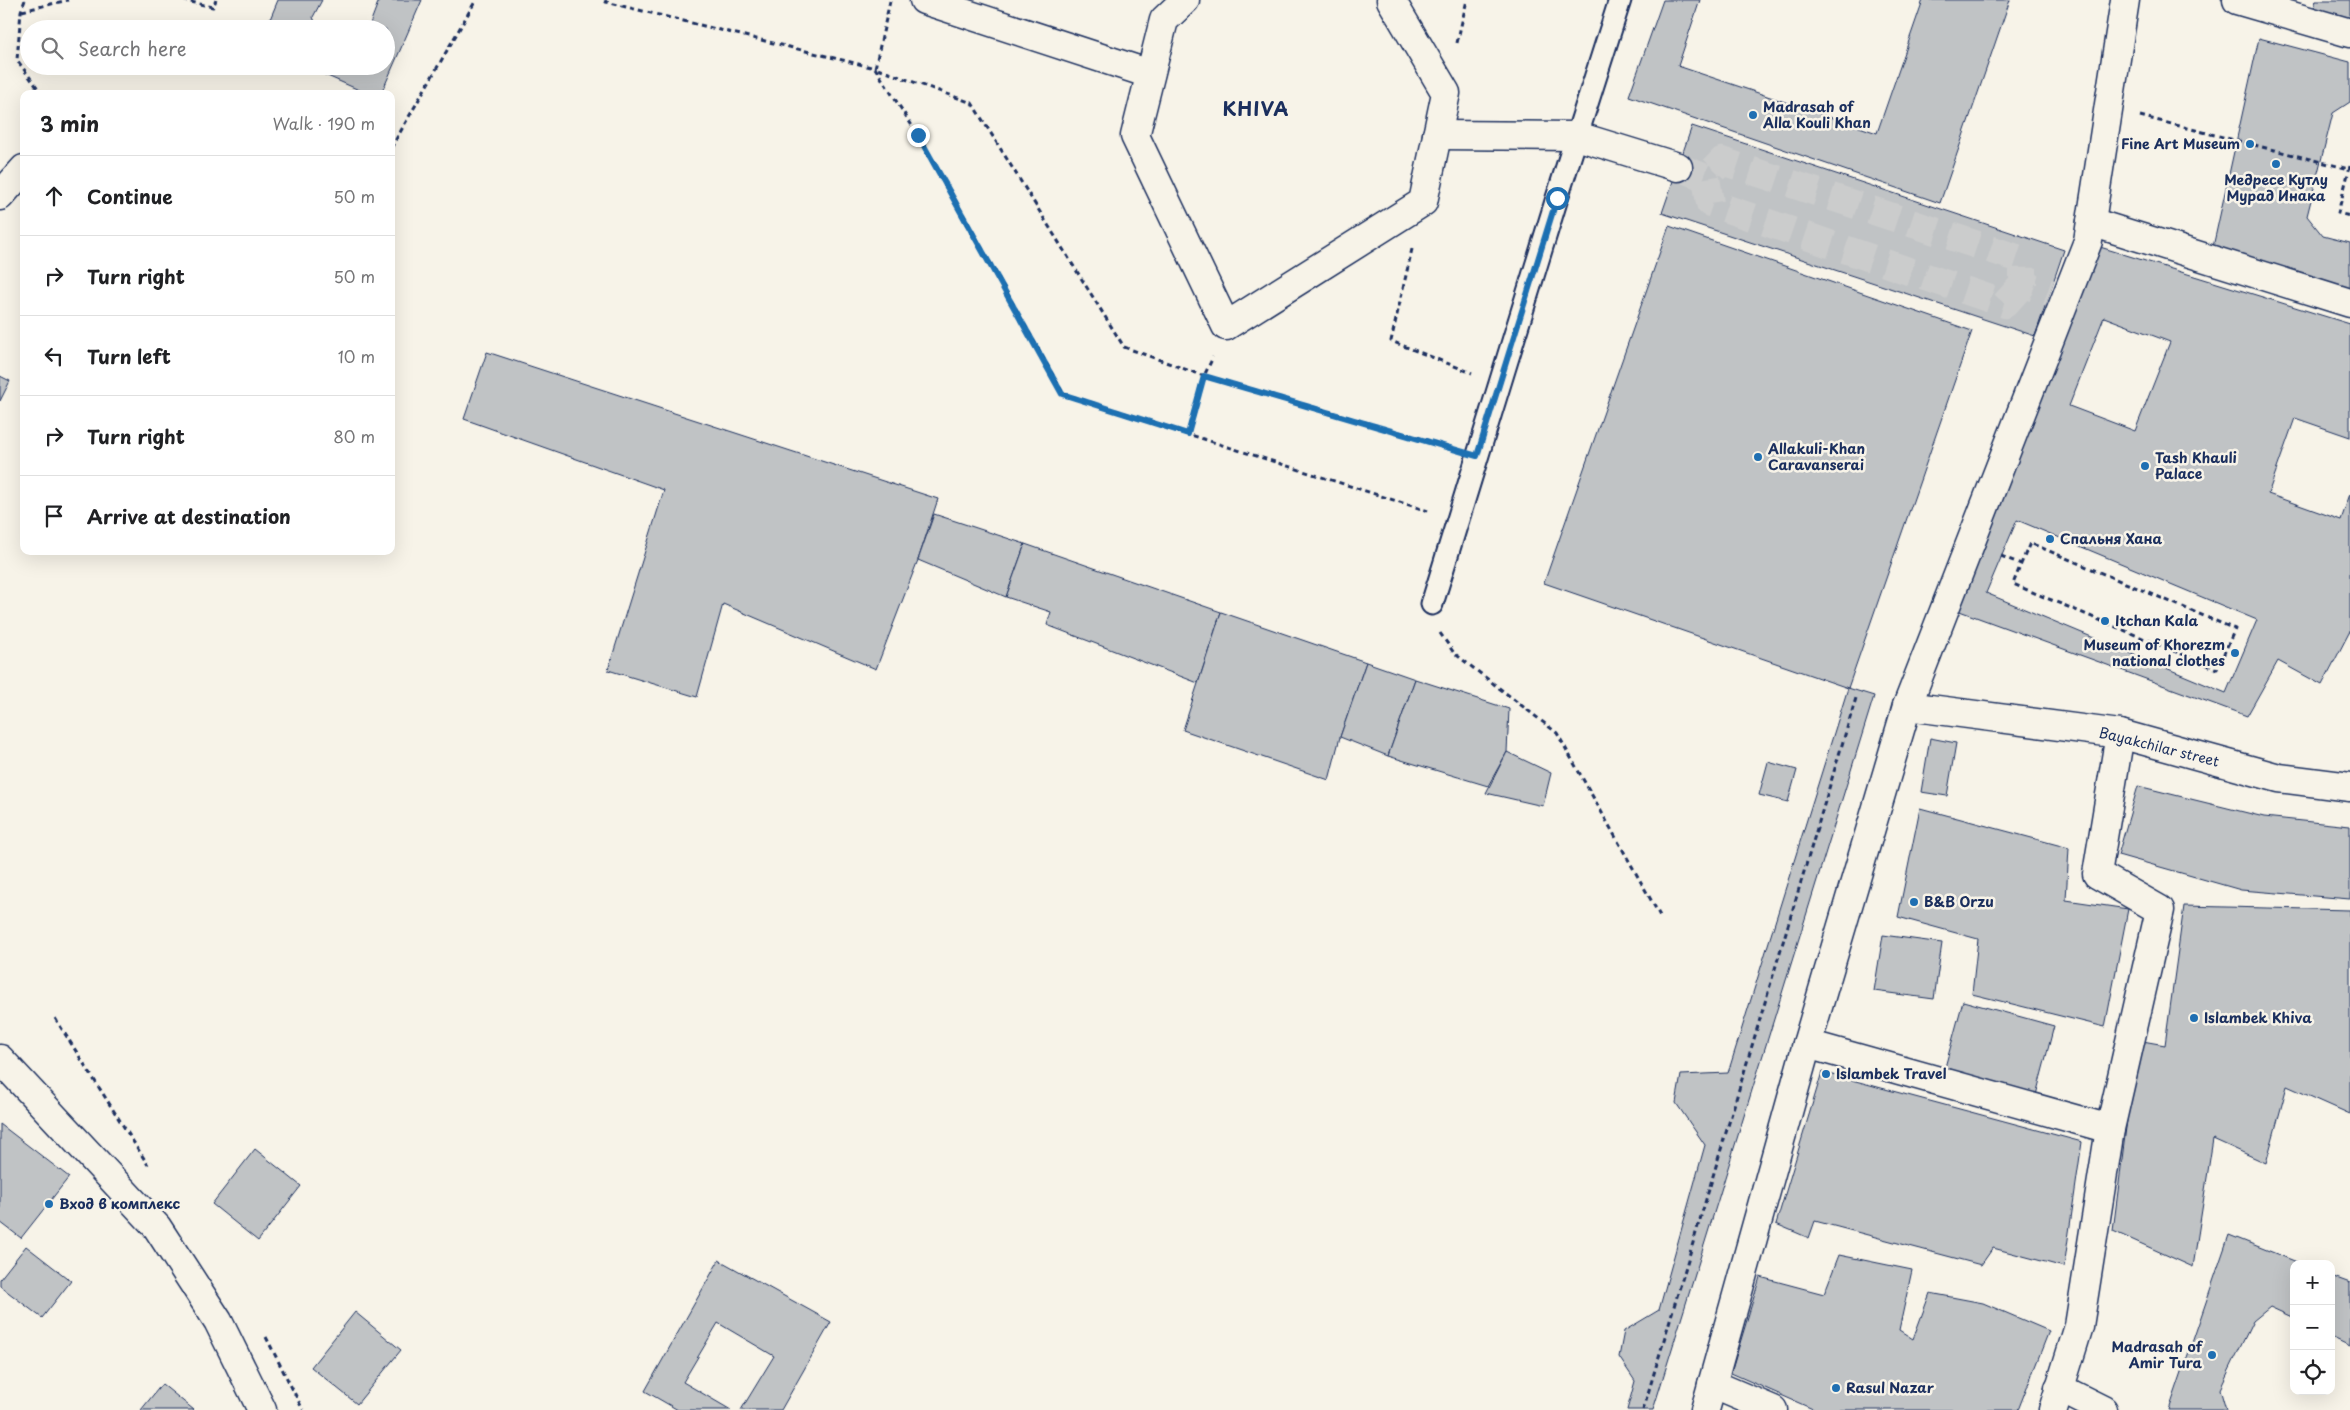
<!DOCTYPE html>
<html lang="en">
<head>
<meta charset="utf-8">
<style>
	body { margin:0; font-family:"Playpen Sans",sans-serif; background:#f2f2f2; color:#202124 }
	.controls { position:absolute; right:15px; bottom:15px; display:grid; overflow:hidden; border-radius:10px; box-shadow:0 5px 20px #0002 }
	.controls button { width:45px; height:45px; display:grid; place-items:center; padding:0; border:0; border-bottom:1px solid #e0e0e0; background:#fff; color:#202124; font:25px sans-serif }
	.stop { position:absolute; width:15px; height:15px; margin:-11px; border:4px solid #1f6fb2; border-radius:50%; background:#fff }
	.stop.end { background:#1f6fb2; border-color:#fff; box-shadow:0 1px 5px #0008 }
	.list { margin:0; padding:0; list-style:none }
	h2 { display:flex; justify-content:space-between; align-items:center; height:65px; margin:0; padding:0 20px; font-size:21px }
	h2 small { font-size:16px; font-weight:400; color:#757577 }
	.list li { display:grid; grid-template-columns:32px 1fr auto; gap:15px; align-items:center; box-sizing:border-box; height:80px; padding:0 20px; border-top:1px solid #e0e0e0 }
	.list b { display:block; font-size:19px; white-space:nowrap }
	.list em { font-size:16px; font-style:normal; color:#757577 }
	.icon { flex:none; width:28px; height:28px; fill:none; stroke:currentColor; stroke-width:2; stroke-linecap:round; stroke-linejoin:round }
	.map { position:relative; flex:none; width:2350px; height:1410px; overflow:hidden }
	.search { position:absolute; background:#fff; box-shadow:0 5px 20px #0002; left:20px; top:20px; width:375px; height:55px; display:flex; align-items:center; gap:12px; box-sizing:border-box; padding:0 18px; border-radius:28px; color:#757577; font-size:19px }
	.panel { position:absolute; background:#fff; box-shadow:0 5px 20px #0002; left:20px; top:90px; width:375px; height:465px; border-radius:10px }
	.map>svg:first-child { display:block }
</style>
</head>
<body>
<div class="map">
<svg width="2350" height="1410" viewBox="0 0 2350 1410">
	<rect width="100%" height="100%" fill="#f7f3e8"/>
	<filter id="ink" filterUnits="userSpaceOnUse"><feTurbulence type="fractalNoise" baseFrequency=".02" numOctaves="2"/><feDisplacementMap in="SourceGraphic" scale="10" xChannelSelector="R" yChannelSelector="G"/><feConvolveMatrix kernelMatrix="1 2 1 2 8 2 1 2 1" color-interpolation-filters="sRGB"/></filter>
	<g filter="url(#ink)">
		<g fill="#c0c3c5" stroke="#1b2f5e" fill-rule="evenodd">
			<path d="M 278,0 L 322,0 L 313,17 L 318,29 L 266,29 Z"/>
			<path d="M 379,0 L 422,0 L 381,94 L 368,94 L 305,66 L 386,66 L 386,29 L 368,29 Z"/>
			<path d="M 1663,0 L 1700,0 L 1678,66 L 1877,133 L 1923,0 L 2010,0 L 1940,203 L 1629,96 Z"/>
			<path d="M 2316,0 L 2350,0 L 2350,21 L 2313,11 Z"/>
			<path d="M 2259,38 L 2350,62 L 2350,102 L 2333,113 L 2307,216 L 2323,236 L 2350,243 L 2350,290 L 2213,247 Z"/>
			<path d="M 1692,126 L 2064,250 L 2035,336 L 1662,213 Z"/>
			<path d="M 1669,226 L 1972,331 L 1848,688 L 1544,583 Z"/>
			<path d="M 2100,247 L 2350,324 L 2350,437 L 2295,418 L 2268,494 L 2341,520 L 2350,494 L 2350,631 L 2322,685 L 2278,661 L 2247,716 L 1954,609 ZM 2104,317 L 2170,342 L 2135,431 L 2069,406 ZM 2017,520 L 2257,620 L 2226,693 L 1986,593 Z"/>
			<path d="M 487,352 L 938,499 L 918,560 L 876,669 L 723,604 L 697,697 L 608,670 L 664,490 L 464,419 Z"/>
			<path d="M 0,376 L 10,381 L 0,401 Z"/>
			<path d="M 934,514 L 1025,544 L 1006,597 L 918,560 Z"/>
			<path d="M 1025,544 L 1221,612 L 1198,683 L 1047,625 L 1051,612 L 1006,597 Z"/>
			<path d="M 1221,612 L 1366,662 L 1340,737 L 1329,780 L 1183,730 Z"/>
			<path d="M 1366,662 L 1415,679 L 1388,756 L 1340,737 Z"/>
			<path d="M 1415,679 L 1509,709 L 1507,752 L 1488,786 L 1388,756 Z"/>
			<path d="M 1848,688 L 1874,696 L 1653,1410 L 1627,1410 L 1635,1381 L 1619,1357 L 1624,1331 L 1659,1310 L 1705,1145 L 1676,1103 L 1681,1075 L 1728,1073 Z"/>
			<path d="M 1930,738 L 1956,743 L 1947,796 L 1921,792 Z"/>
			<path d="M 1507,752 L 1551,773 L 1543,806 L 1486,793 Z"/>
			<path d="M 1768,762 L 1797,770 L 1788,802 L 1759,795 Z"/>
			<path d="M 2138,786 L 2264,817 L 2350,826 L 2350,899 L 2241,890 L 2118,855 Z"/>
			<path d="M 1920,808 L 2069,848 L 2066,900 L 2128,909 L 2105,1027 L 1972,994 L 1978,939 L 1898,917 Z"/>
			<path d="M 2184,906 L 2350,910 L 2350,1114 L 2287,1086 L 2266,1163 L 2213,1139 L 2193,1267 L 2113,1231 L 2137,1040 L 2165,1045 Z"/>
			<path d="M 1883,935 L 1942,943 L 1934,999 L 1874,991 Z"/>
			<path d="M 1963,1001 L 2054,1026 L 2036,1095 L 1944,1071 Z"/>
			<path d="M 1822,1072 L 2082,1142 L 2064,1267 L 1993,1248 L 1981,1265 L 1815,1221 L 1809,1238 L 1776,1224 Z"/>
			<path d="M 0,1124 L 69,1177 L 21,1238 L 0,1222 Z"/>
			<path d="M 255,1149 L 301,1186 L 258,1241 L 212,1204 Z"/>
			<path d="M 2229,1235 L 2302,1264 L 2294,1264 L 2294,1318 L 2270,1307 L 2253,1321 L 2220,1389 L 2226,1410 L 2169,1410 Z"/>
			<path d="M 26,1246 L 71,1281 L 42,1318 L 0,1286 L 0,1279 Z"/>
			<path d="M 1839,1255 L 1912,1270 L 1899,1330 L 1913,1339 L 1930,1293 L 1983,1303 L 2049,1331 L 2018,1410 L 1815,1410 L 1731,1373 L 1760,1277 L 1824,1294 Z"/>
			<path d="M 719,1260 L 831,1322 L 781,1410 L 741,1410 L 774,1356 L 718,1323 L 683,1382 L 731,1410 L 678,1410 L 645,1391 Z"/>
			<path d="M 2331,1276 L 2350,1283 L 2350,1346 L 2331,1337 Z"/>
			<path d="M 355,1312 L 401,1350 L 357,1404 L 311,1367 Z"/>
			<path d="M 162,1384 L 194,1410 L 141,1410 Z"/>
		</g>
		<g fill="none" stroke-linecap="round" stroke-linejoin="round">
			<g stroke="#cbcccc" stroke-width="28" stroke-dasharray="28 14" stroke-linecap="butt">
				<path d="M 1678,167 L 1706,178 L 1722,161 L 2023,260 L 2023,284 L 2050,293"/>
				<path d="M 1706,178 L 1710,203 L 2005,304 L 2023,284"/>
			</g>
			<g stroke="#1b2f5e" stroke-width="25">
				<path id="lane" d="M 1432,604 L 1557,198 L 1620,0"/>
			</g>
			<g stroke="#1b2f5e" stroke-width="31">
				<g id="street">
					<path d="M 924,0 L 1150,74"/>
					<path d="M 1185,0 L 1164,20 L 1135,136 L 1226,326 L 1423,202 L 1446,93 L 1391,0"/>
					<path d="M 2237,0 L 2350,33"/>
					<path d="M 1437,135 L 1577,136 L 1678,167"/>
					<path d="M 0,196 L 24,169"/>
					<path d="M 2091,222 L 2350,303"/>
					<path d="M 1907,706 L 2120,734 L 2279,778 L 2350,787"/>
					<path d="M 1807,1044 L 2110,1129"/>
					<path d="M 0,1059 L 157,1227 L 218,1321 L 262,1410"/>
					<path d="M 1712,1384 L 1773,1410"/>
					<path d="M 2059,1388 L 2103,1410"/>
					<path d="M 1705,1410 L 1807,1044 L 1907,706 L 2088,241 L 2125,0"/>
					<path d="M 2053,1410 L 2079,1326 L 2110,1129 L 2160,910 L 2097,874 L 2120,734"/>
				</g>
			</g>
			<g stroke="#1b2f5e" stroke-width="3" stroke-dasharray="5 4" stroke-linecap="butt">
				<path d="M 25,0 L 21,11 L 17,60 L 42,94"/>
				<path d="M 182,0 L 213,7 L 216,0"/>
				<path d="M 605,0 L 606,2 L 875,68 L 918,135 L 1063,394 L 1428,511"/>
				<path d="M 890,1 L 875,68 L 972,103 L 1124,347 L 1204,376 L 1448,447"/>
				<path d="M 22,11 L 68,0"/>
				<path d="M 1457,43 L 1467,0"/>
				<path d="M 2140,116 L 2349,169"/>
				<path d="M 391,148 L 476,0"/>
				<path d="M 2350,166 L 2338,213 L 2350,216"/>
				<path d="M 1412,249 L 1391,341 L 1472,373"/>
				<path d="M 1188,434 L 1204,376 L 1213,357"/>
				<path d="M 2001,556 L 2021,564 L 2013,584 L 2217,669 L 2235,629 L 2030,543 L 2021,564"/>
				<path d="M 1440,633 L 1454,653 L 1557,733 L 1660,916"/>
				<path d="M 55,1018 L 148,1165"/>
				<path d="M 266,1337 L 303,1410"/>
				<path d="M 1643,1410 L 1856,698"/>
			</g>
			<use href="#lane" stroke="#f7f3e8" stroke-width="21"/>
			<use href="#street" stroke="#f7f3e8" stroke-width="28"/>
		</g>
	</g>
	<g fill="none" stroke-linecap="round" stroke-linejoin="round" filter="url(#ink)">
		<path stroke="#1f6fb2" stroke-width="6" d="M 918,135 L 1062,394 L 1188,434 L 1204,376 L 1477,456 L 1557,198"/>
	</g>
	<g fill="#1f6fb2" stroke="#f7f3e8" stroke-width="2">
		<circle cx="1753" cy="115" r="5"/>
		<circle cx="2250" cy="144" r="5"/>
		<circle cx="2276" cy="164" r="5"/>
		<circle cx="1758" cy="457" r="5"/>
		<circle cx="2145" cy="466" r="5"/>
		<circle cx="2050" cy="539" r="5"/>
		<circle cx="2105" cy="621" r="5"/>
		<circle cx="2235" cy="653" r="5"/>
		<circle cx="1914" cy="902" r="5"/>
		<circle cx="2194" cy="1018" r="5"/>
		<circle cx="1826" cy="1074" r="5"/>
		<circle cx="49" cy="1204" r="5"/>
		<circle cx="2212" cy="1355" r="5"/>
		<circle cx="1836" cy="1388" r="5"/>
	</g>
	<g text-anchor="middle" stroke-width="5" stroke-linejoin="round" paint-order="stroke">
		<g font-size="14" font-weight="bold" fill="#1b2f5e" stroke="#f7f3e8" text-anchor="start">
			<text x="1763" y="112">Madrasah of<tspan x="1763" dy="16">Alla Kouli Khan</tspan></text>
			<text x="2240" y="149" text-anchor="end">Fine Art Museum</text>
			<text x="2276" y="185" text-anchor="middle">Медресе Кутлу<tspan x="2276" dy="16">Мурад Инака</tspan></text>
			<text x="1768" y="454">Allakuli-Khan<tspan x="1768" dy="16">Caravanserai</tspan></text>
			<text x="2155" y="463">Tash Khauli<tspan x="2155" dy="16">Palace</tspan></text>
			<text x="2060" y="544">Спальня Хана</text>
			<text x="2115" y="626">Itchan Kala</text>
			<text x="2225" y="650" text-anchor="end">Museum of Khorezm<tspan x="2225" dy="16">national clothes</tspan></text>
			<text x="1924" y="907">B&amp;B Orzu</text>
			<text x="2204" y="1023">Islambek Khiva</text>
			<text x="1836" y="1079">Islambek Travel</text>
			<text x="59" y="1209">Вход в комплекс</text>
			<text x="2202" y="1352" text-anchor="end">Madrasah of<tspan x="2202" dy="16">Amir Tura</tspan></text>
			<text x="1846" y="1393">Rasul Nazar</text>
		</g>
		<g font-size="14" fill="#1b2f5e" stroke="#f7f3e8">
			<text transform="translate(2159 747) rotate(14)" y="5">Bayakchilar street</text>
		</g>
		<g font-size="19" font-weight="bold" letter-spacing="1" fill="#1b2f5e" stroke="#f7f3e8">
			<text x="1256" y="116">KHIVA</text>
		</g>
	</g>
</svg>
<div class="controls">
<button>+</button>
<button>−</button>
<button><svg class="icon" aria-label="locate" viewBox="0 0 24 24"><circle cx="12" cy="12" r="6"/><path d="M12 2v4M12 18v4M2 12h4M18 12h4"/></svg></button>
</div>
<div class="stop" style="left:1557px;top:198px"></div>
<div class="stop end" style="left:918px;top:135px"></div>
<div class="search"><svg class="icon" aria-label="search" viewBox="0 0 24 24"><circle cx="10" cy="10" r="6"/><path d="M15 15l6 6"/></svg>Search here</div>
<section class="panel">
<h2>3 min<small>Walk · 190 m</small></h2>
<ul class="list">
<li><svg class="icon" aria-label="ahead" viewBox="0 0 24 24"><path d="M12 20V5M6 11l6-6 6 6"/></svg><div><b>Continue</b></div><em>50 m</em></li>
<li><svg class="icon" aria-label="right" viewBox="0 0 24 24"><path d="M7 20v-9h11M14 6l5 5-5 5"/></svg><div><b>Turn right</b></div><em>50 m</em></li>
<li><svg class="icon" aria-label="left" viewBox="0 0 24 24"><path d="M17 20v-9H6M10 6l-5 5 5 5"/></svg><div><b>Turn left</b></div><em>10 m</em></li>
<li><svg class="icon" aria-label="right" viewBox="0 0 24 24"><path d="M7 20v-9h11M14 6l5 5-5 5"/></svg><div><b>Turn right</b></div><em>80 m</em></li>
<li><svg class="icon" aria-label="arrive" viewBox="0 0 24 24"><path d="M6 21V4h12l-3 4 3 4H6"/></svg><div><b>Arrive at destination</b></div></li>
</ul>
</section>
</div>
</body>
</html>
